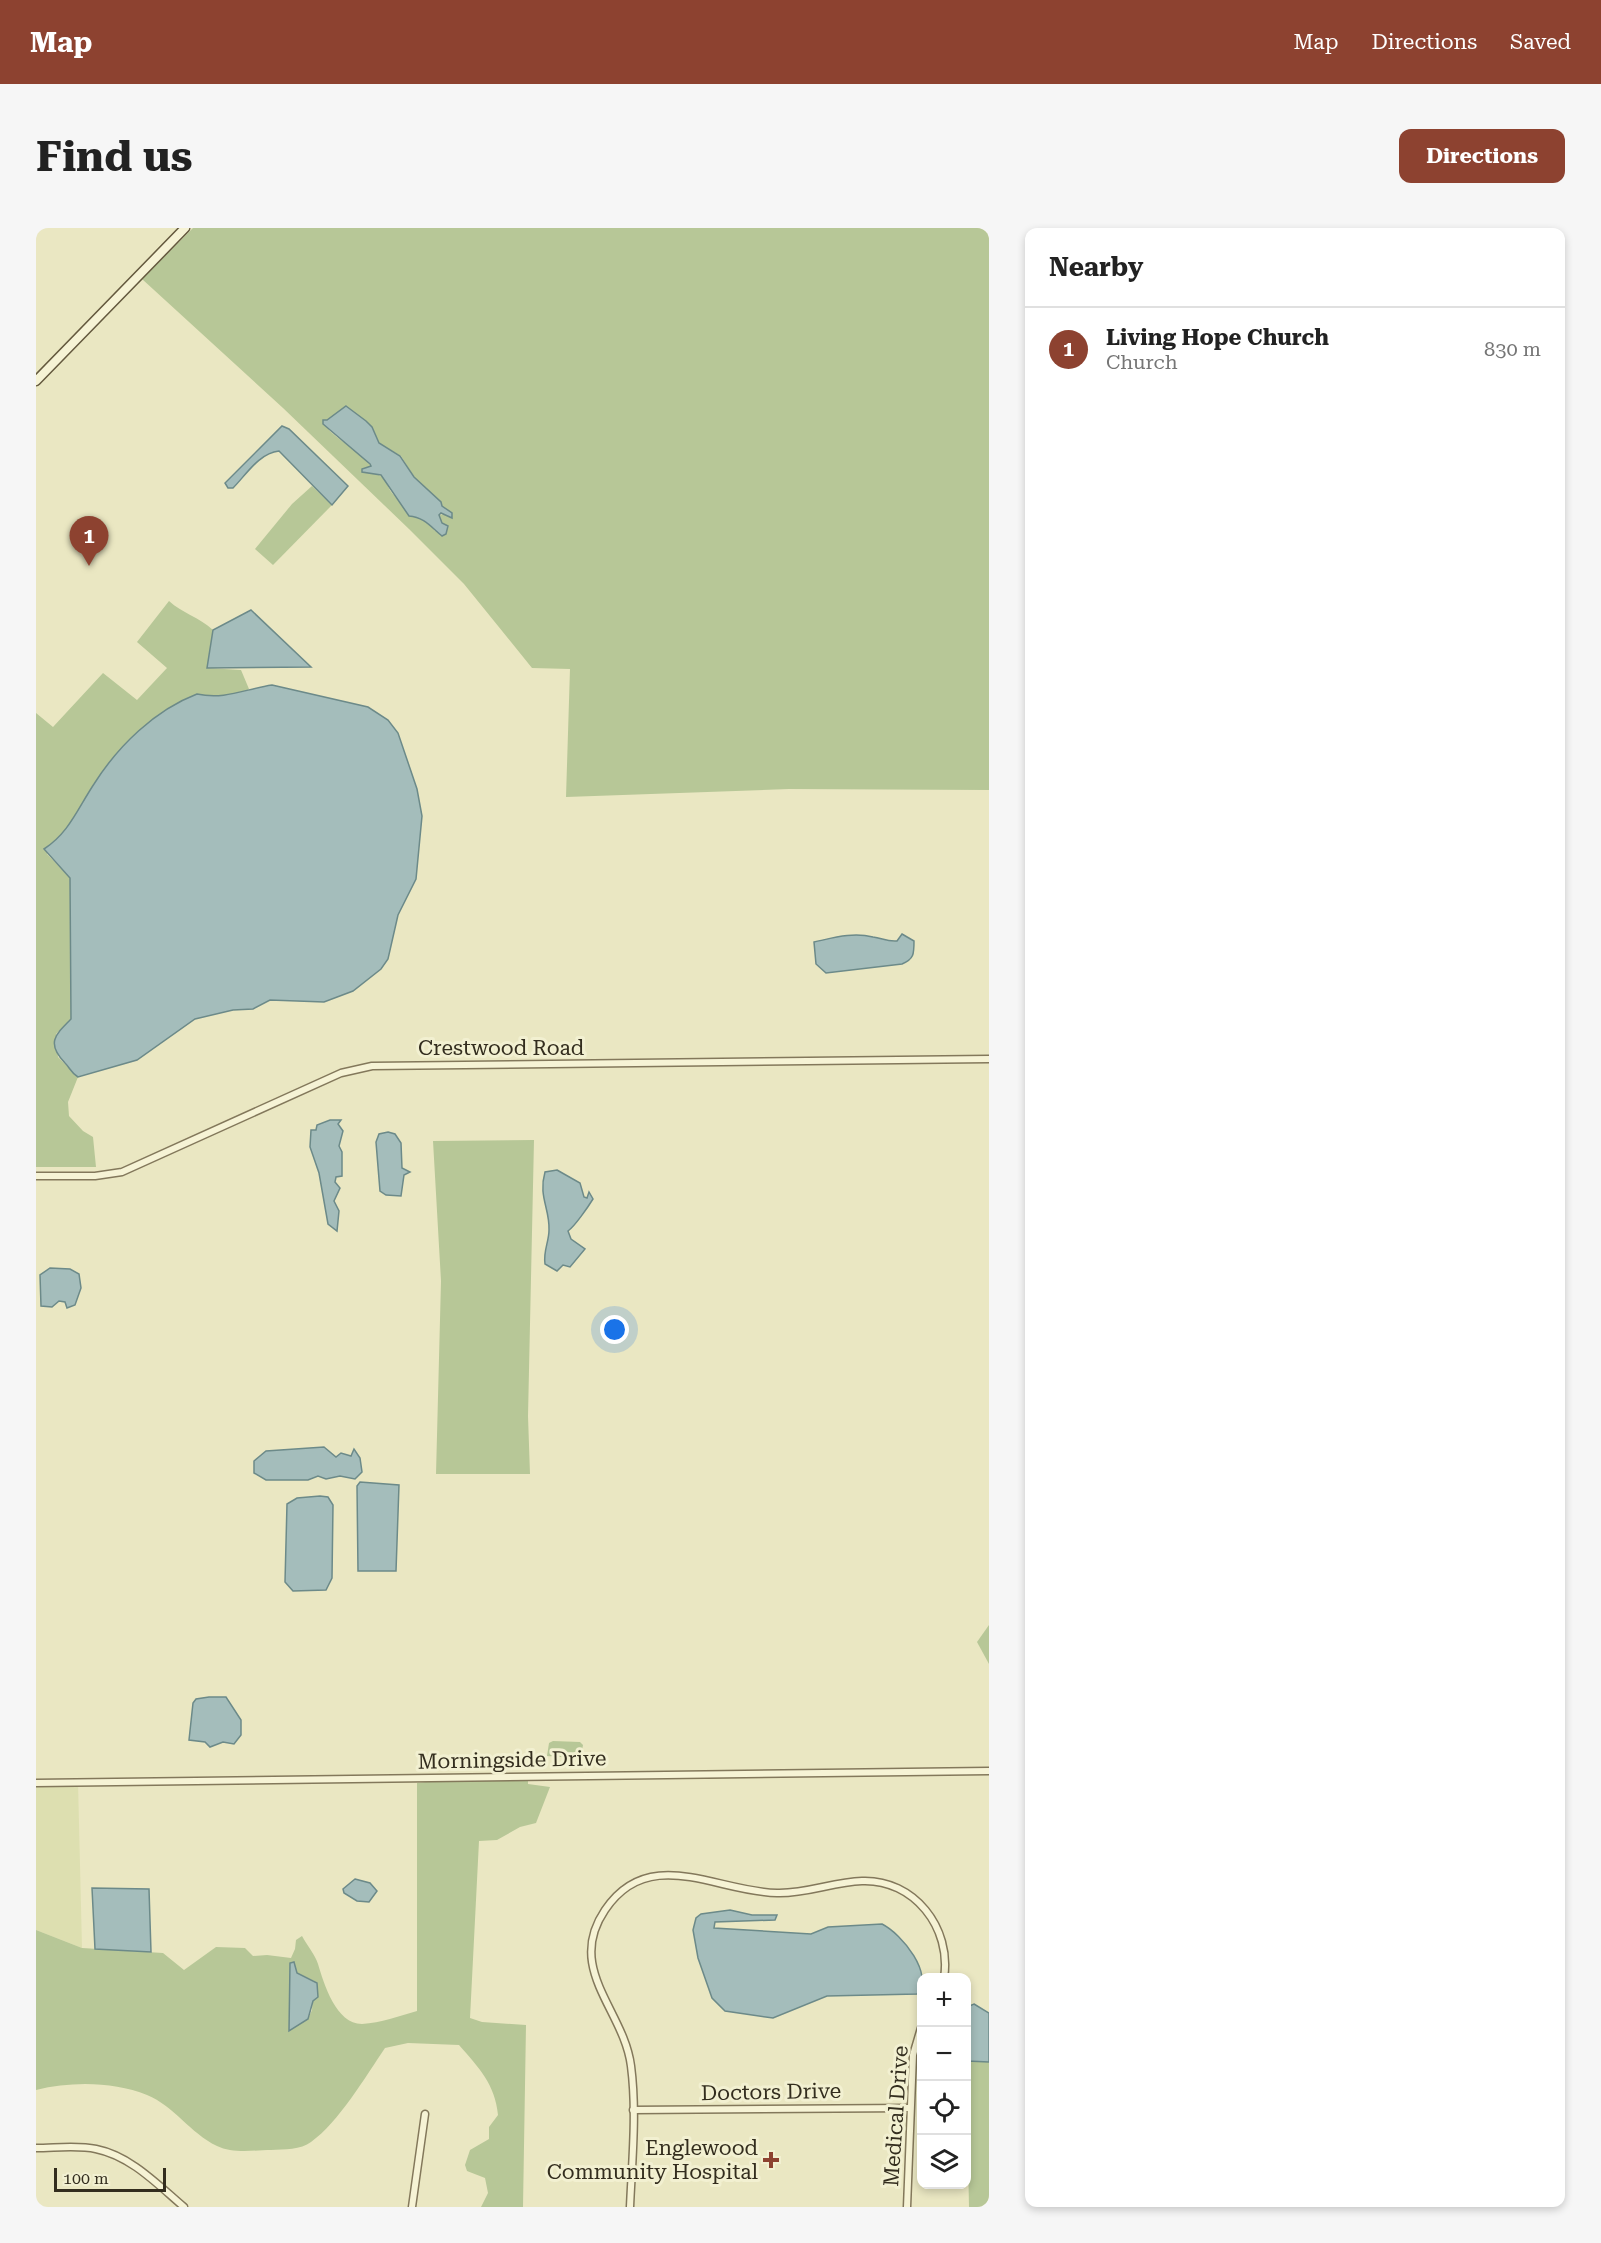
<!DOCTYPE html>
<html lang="en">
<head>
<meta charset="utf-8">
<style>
	body { margin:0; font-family:"Roboto Serif",serif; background:#f6f6f6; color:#222 }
	.controls { position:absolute; right:18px; bottom:18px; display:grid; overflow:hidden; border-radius:12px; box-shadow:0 3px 9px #0003 }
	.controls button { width:54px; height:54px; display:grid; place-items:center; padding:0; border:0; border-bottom:2px solid #e0e0e0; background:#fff; color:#222; font:30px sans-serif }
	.scale { position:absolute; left:18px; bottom:15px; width:112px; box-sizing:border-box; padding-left:6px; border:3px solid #332d1e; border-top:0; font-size:16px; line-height:21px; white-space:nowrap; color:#332d1e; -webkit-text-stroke:4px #f2f0d1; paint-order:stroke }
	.you { position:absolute; left:579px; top:1102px; width:21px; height:21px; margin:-15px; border:4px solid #fff; border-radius:50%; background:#1a73e8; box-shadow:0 0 0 9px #1a73e833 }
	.badge { display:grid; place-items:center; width:39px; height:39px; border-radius:50%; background:#8d4230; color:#fff; font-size:20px; font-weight:700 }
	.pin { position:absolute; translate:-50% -50px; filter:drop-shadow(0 2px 3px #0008) }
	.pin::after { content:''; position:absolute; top:32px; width:21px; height:18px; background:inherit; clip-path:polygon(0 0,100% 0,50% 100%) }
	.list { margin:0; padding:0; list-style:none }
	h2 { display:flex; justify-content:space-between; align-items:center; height:78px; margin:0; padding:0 24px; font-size:26px }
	h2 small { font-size:20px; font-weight:400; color:#767676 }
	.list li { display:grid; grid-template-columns:39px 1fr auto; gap:18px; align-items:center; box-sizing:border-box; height:84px; padding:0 24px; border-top:2px solid #e0e0e0 }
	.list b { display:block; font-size:22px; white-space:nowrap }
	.list p { margin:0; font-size:20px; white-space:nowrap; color:#767676 }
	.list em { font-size:20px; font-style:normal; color:#767676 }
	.icon { flex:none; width:33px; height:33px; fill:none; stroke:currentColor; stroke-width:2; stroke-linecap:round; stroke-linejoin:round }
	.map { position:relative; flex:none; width:953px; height:1979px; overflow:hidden; border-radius:12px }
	header { display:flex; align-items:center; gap:36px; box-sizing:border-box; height:84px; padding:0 30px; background:#8d4230; color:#fff }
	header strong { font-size:28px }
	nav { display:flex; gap:33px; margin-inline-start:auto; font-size:21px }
	.intro { display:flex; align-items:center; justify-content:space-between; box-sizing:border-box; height:144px; padding:0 36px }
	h1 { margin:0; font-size:42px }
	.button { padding:15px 27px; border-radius:12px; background:#8d4230; color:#fff; font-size:21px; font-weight:700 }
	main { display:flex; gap:36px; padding:0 36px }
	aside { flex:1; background:#fff; border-radius:12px; box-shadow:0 3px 9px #0003 }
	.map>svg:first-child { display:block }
</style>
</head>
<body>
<header>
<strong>Map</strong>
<nav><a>Map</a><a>Directions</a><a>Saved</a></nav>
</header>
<div class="intro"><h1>Find us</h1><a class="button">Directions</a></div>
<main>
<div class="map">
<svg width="953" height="1979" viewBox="0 0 953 1979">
	<rect width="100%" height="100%" fill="#eae7c2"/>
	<path fill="#dddfb0" d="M 42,1554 L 46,1720 L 0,1702 L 0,1555 Z"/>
	<g fill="#b7c797" fill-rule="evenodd">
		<path d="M 157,0 L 953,0 L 953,562 L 753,561 L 530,569 L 534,441 L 496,440 L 428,356 L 373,301 L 247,180 L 106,51 ZM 287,192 L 338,203 L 343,215 L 365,228 L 378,249 L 405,274 L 406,278 L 416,285 L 403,287 L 406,295 L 399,303 C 390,290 367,280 356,265 C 350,257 350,247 338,246 C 331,221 294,213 287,192 Z"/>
		<path d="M 276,258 L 296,277 L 237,337 L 219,321 L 256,276 Z"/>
		<path d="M 133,373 C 146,385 163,389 177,402 L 171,440 L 205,442 L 213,461 C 199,472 177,469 161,466 L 59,554 L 31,601 L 14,617 L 11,626 L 34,650 L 35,791 L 20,806 L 22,829 L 42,849 L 32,874 L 33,888 L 47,903 L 57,909 L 60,939 L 0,939 L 0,485 L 17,499 L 67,445 L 101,472 L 131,440 L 101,414 Z"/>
		<path d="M 498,912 L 492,1188 L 494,1246 L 400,1246 L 405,1053 L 397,913 Z"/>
		<path d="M 953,1397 L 953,1436 L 941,1414 Z"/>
		<path d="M 517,1513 L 544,1514 L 547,1517 L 545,1527 L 539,1530 L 511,1528 L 513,1515 Z"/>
		<path d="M 407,1552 L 492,1553 L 492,1556 L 514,1559 L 500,1595 L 484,1599 L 461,1612 L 443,1613 L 434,1790 L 446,1794 L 490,1797 L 487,1979 L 445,1979 L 452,1965 L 449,1950 L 431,1943 L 429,1937 L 434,1922 L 453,1911 L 453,1899 L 462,1887 C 459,1856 443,1840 423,1817 L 372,1815 L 349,1820 C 330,1848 302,1895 275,1914 C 265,1922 248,1921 235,1922 C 219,1922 197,1926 181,1918 C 154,1905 138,1878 111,1867 C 78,1854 37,1853 0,1862 L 0,1702 L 46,1720 L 127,1725 L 148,1742 L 180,1719 L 209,1720 L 217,1728 L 231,1727 L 255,1730 L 259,1721 L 260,1712 L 266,1708 C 271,1717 279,1727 282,1736 C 288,1756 300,1796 326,1796 C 345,1795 363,1788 381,1783 L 381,1555 ZM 261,1745 L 278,1753 L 276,1782 L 272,1791 L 253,1802 L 254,1761 Z"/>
		<path d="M 930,1833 L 953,1834 L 953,1979 L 933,1979 Z"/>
	</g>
	<g fill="#a4bdbb" stroke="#6c8a89" stroke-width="1.5">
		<path d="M 310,178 L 330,193 L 336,199 L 343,215 L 364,228 L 378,249 L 405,274 L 406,278 L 416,285 L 416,290 L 405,285 L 403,287 L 406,295 L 412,298 L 410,306 L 406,308 C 395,299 388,289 373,288 L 345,247 L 326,244 L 326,241 L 335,238 L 334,236 L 287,196 L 287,192 L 291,192 Z"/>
		<path d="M 246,198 L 253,201 L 312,258 L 296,277 L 243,223 C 223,225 210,247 197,260 L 192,260 L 189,255 Z"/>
		<path d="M 215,382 L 275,439 L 171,440 L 177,402 Z"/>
		<path d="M 236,457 L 332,479 L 352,492 L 362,505 L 381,561 L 386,588 L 380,651 L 362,687 L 352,731 L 345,741 L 317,763 L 288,774 L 234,772 L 217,781 L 197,782 L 159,791 L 101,832 L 42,849 C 35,845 34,840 29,835 C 10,815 19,807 35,791 L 34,650 L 8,621 C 33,605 42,580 58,556 C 82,518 119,482 161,466 C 189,472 209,461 236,457 Z"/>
		<path d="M 866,706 L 878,713 C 878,726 878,731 866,736 L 790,745 L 780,736 L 778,714 C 797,710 816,704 837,709 C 846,710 851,714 861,713 Z"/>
		<path d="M 294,892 L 305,892 L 302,896 L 307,903 L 303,918 L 306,924 L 306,948 L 300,949 L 299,954 L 304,960 L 298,973 L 303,983 L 301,1003 L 292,996 L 283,945 L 274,919 L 275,902 L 280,902 L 281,897 Z"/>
		<path d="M 352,904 L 359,906 L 365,915 L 366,940 L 374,944 L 368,947 L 365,968 L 350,967 L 344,963 L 340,914 L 343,906 Z"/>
		<path d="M 521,942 L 544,955 L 548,969 L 551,970 L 553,964 L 557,971 C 552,979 539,998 532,1003 L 535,1011 L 549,1021 L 534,1039 L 527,1037 L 521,1043 L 509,1036 C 507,1023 513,1014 513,1002 C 514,981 502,968 509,944 Z"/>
		<path d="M 14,1040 L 34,1041 L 43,1046 L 45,1060 L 39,1077 L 31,1080 L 29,1074 L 23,1073 L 16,1079 L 5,1078 L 4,1047 Z"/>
		<path d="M 288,1219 L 300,1229 L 305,1225 L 315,1228 L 318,1221 L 324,1230 L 326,1244 L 319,1251 L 304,1248 L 290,1251 L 282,1248 L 272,1252 L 230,1252 L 218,1245 L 218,1233 L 230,1223 Z"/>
		<path d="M 324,1254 L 363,1257 L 360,1343 L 322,1343 L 321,1258 Z"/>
		<path d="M 284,1268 L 292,1269 L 297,1277 L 296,1350 L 290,1362 L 257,1363 L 249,1354 L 251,1276 L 261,1270 Z"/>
		<path d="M 173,1469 L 190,1469 L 205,1492 L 205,1507 L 198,1516 L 187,1514 L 174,1519 L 169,1514 L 153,1512 L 157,1475 L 160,1471 Z"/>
		<path d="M 319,1651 L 334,1655 L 341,1663 L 333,1674 L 321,1673 L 308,1665 L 307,1661 Z"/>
		<path d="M 56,1660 L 113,1661 L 115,1724 L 59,1721 Z"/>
		<path d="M 694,1682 L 716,1687 L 741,1687 L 739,1692 L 679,1694 L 678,1700 L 775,1706 L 792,1699 L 846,1696 C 866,1706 899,1747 881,1766 L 791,1768 L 737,1790 L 689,1783 L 676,1770 L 662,1730 L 657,1702 L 660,1690 L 665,1686 Z"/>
		<path d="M 258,1734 L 261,1745 L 281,1755 L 282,1769 L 277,1773 L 272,1791 L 253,1803 L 254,1735 Z"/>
		<path d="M 938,1776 L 953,1785 L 953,1834 L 931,1833 L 931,1779 Z"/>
	</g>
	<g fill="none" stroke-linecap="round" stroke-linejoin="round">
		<g stroke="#83785b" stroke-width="9">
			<g id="street">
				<path d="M 0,948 L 59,948 L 86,944 L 305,845 L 336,838 L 953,831"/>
				<path d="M 0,1555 L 953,1543"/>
				<path d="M 597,1882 L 874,1880"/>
				<path d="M 0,1920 C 19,1920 42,1917 60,1921 C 95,1928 122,1957 148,1979"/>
				<path d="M 376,1979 L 389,1886"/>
				<path d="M 594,1979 C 596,1933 601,1884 595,1838 C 588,1782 529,1741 569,1682 C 613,1616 681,1664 741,1665 C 770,1666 797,1654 826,1653 C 878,1651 916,1700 908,1750"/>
				<path d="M 871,1979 L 877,1827 L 885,1800"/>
			</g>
		</g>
		<g stroke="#64593e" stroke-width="11">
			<path id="secondary" d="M 0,153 L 149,0"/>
		</g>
		<use href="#street" stroke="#f6f3d5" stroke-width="6"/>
		<use href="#secondary" stroke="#f6f3d5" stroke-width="8"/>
	</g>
	<path fill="#8d4230" stroke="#f2f0d1" stroke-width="2" d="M732 1923h6v6h6v6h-6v6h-6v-6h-6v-6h6z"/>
	<g text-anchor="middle" stroke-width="6" stroke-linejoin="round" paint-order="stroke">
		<g font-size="21" fill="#332d1e" stroke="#f2f0d1">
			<text x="465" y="827">Crestwood Road</text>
			<text transform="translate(476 1532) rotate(-1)" y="7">Morningside Drive</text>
			<text transform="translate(735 1864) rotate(-1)" y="7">Doctors Drive</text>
			<text transform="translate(860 1888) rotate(-86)" y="7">Medical Drive</text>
		</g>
		<g font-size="21" fill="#332d1e" stroke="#f2f0d1" text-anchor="end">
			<text x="722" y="1927">Englewood<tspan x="722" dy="24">Community Hospital</tspan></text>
		</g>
	</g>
</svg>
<div class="controls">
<button>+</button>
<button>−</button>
<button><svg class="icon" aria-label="locate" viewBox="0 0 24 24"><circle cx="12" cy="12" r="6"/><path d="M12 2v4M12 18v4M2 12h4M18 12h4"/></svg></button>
<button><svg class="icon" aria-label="layers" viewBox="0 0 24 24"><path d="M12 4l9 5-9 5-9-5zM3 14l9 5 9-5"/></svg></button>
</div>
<div class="scale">100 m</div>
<div class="you"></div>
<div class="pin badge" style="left:53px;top:338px">1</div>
</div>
<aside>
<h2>Nearby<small></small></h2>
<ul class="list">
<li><span class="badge">1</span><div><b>Living Hope Church</b><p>Church</p></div><em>830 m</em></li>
</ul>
</aside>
</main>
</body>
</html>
